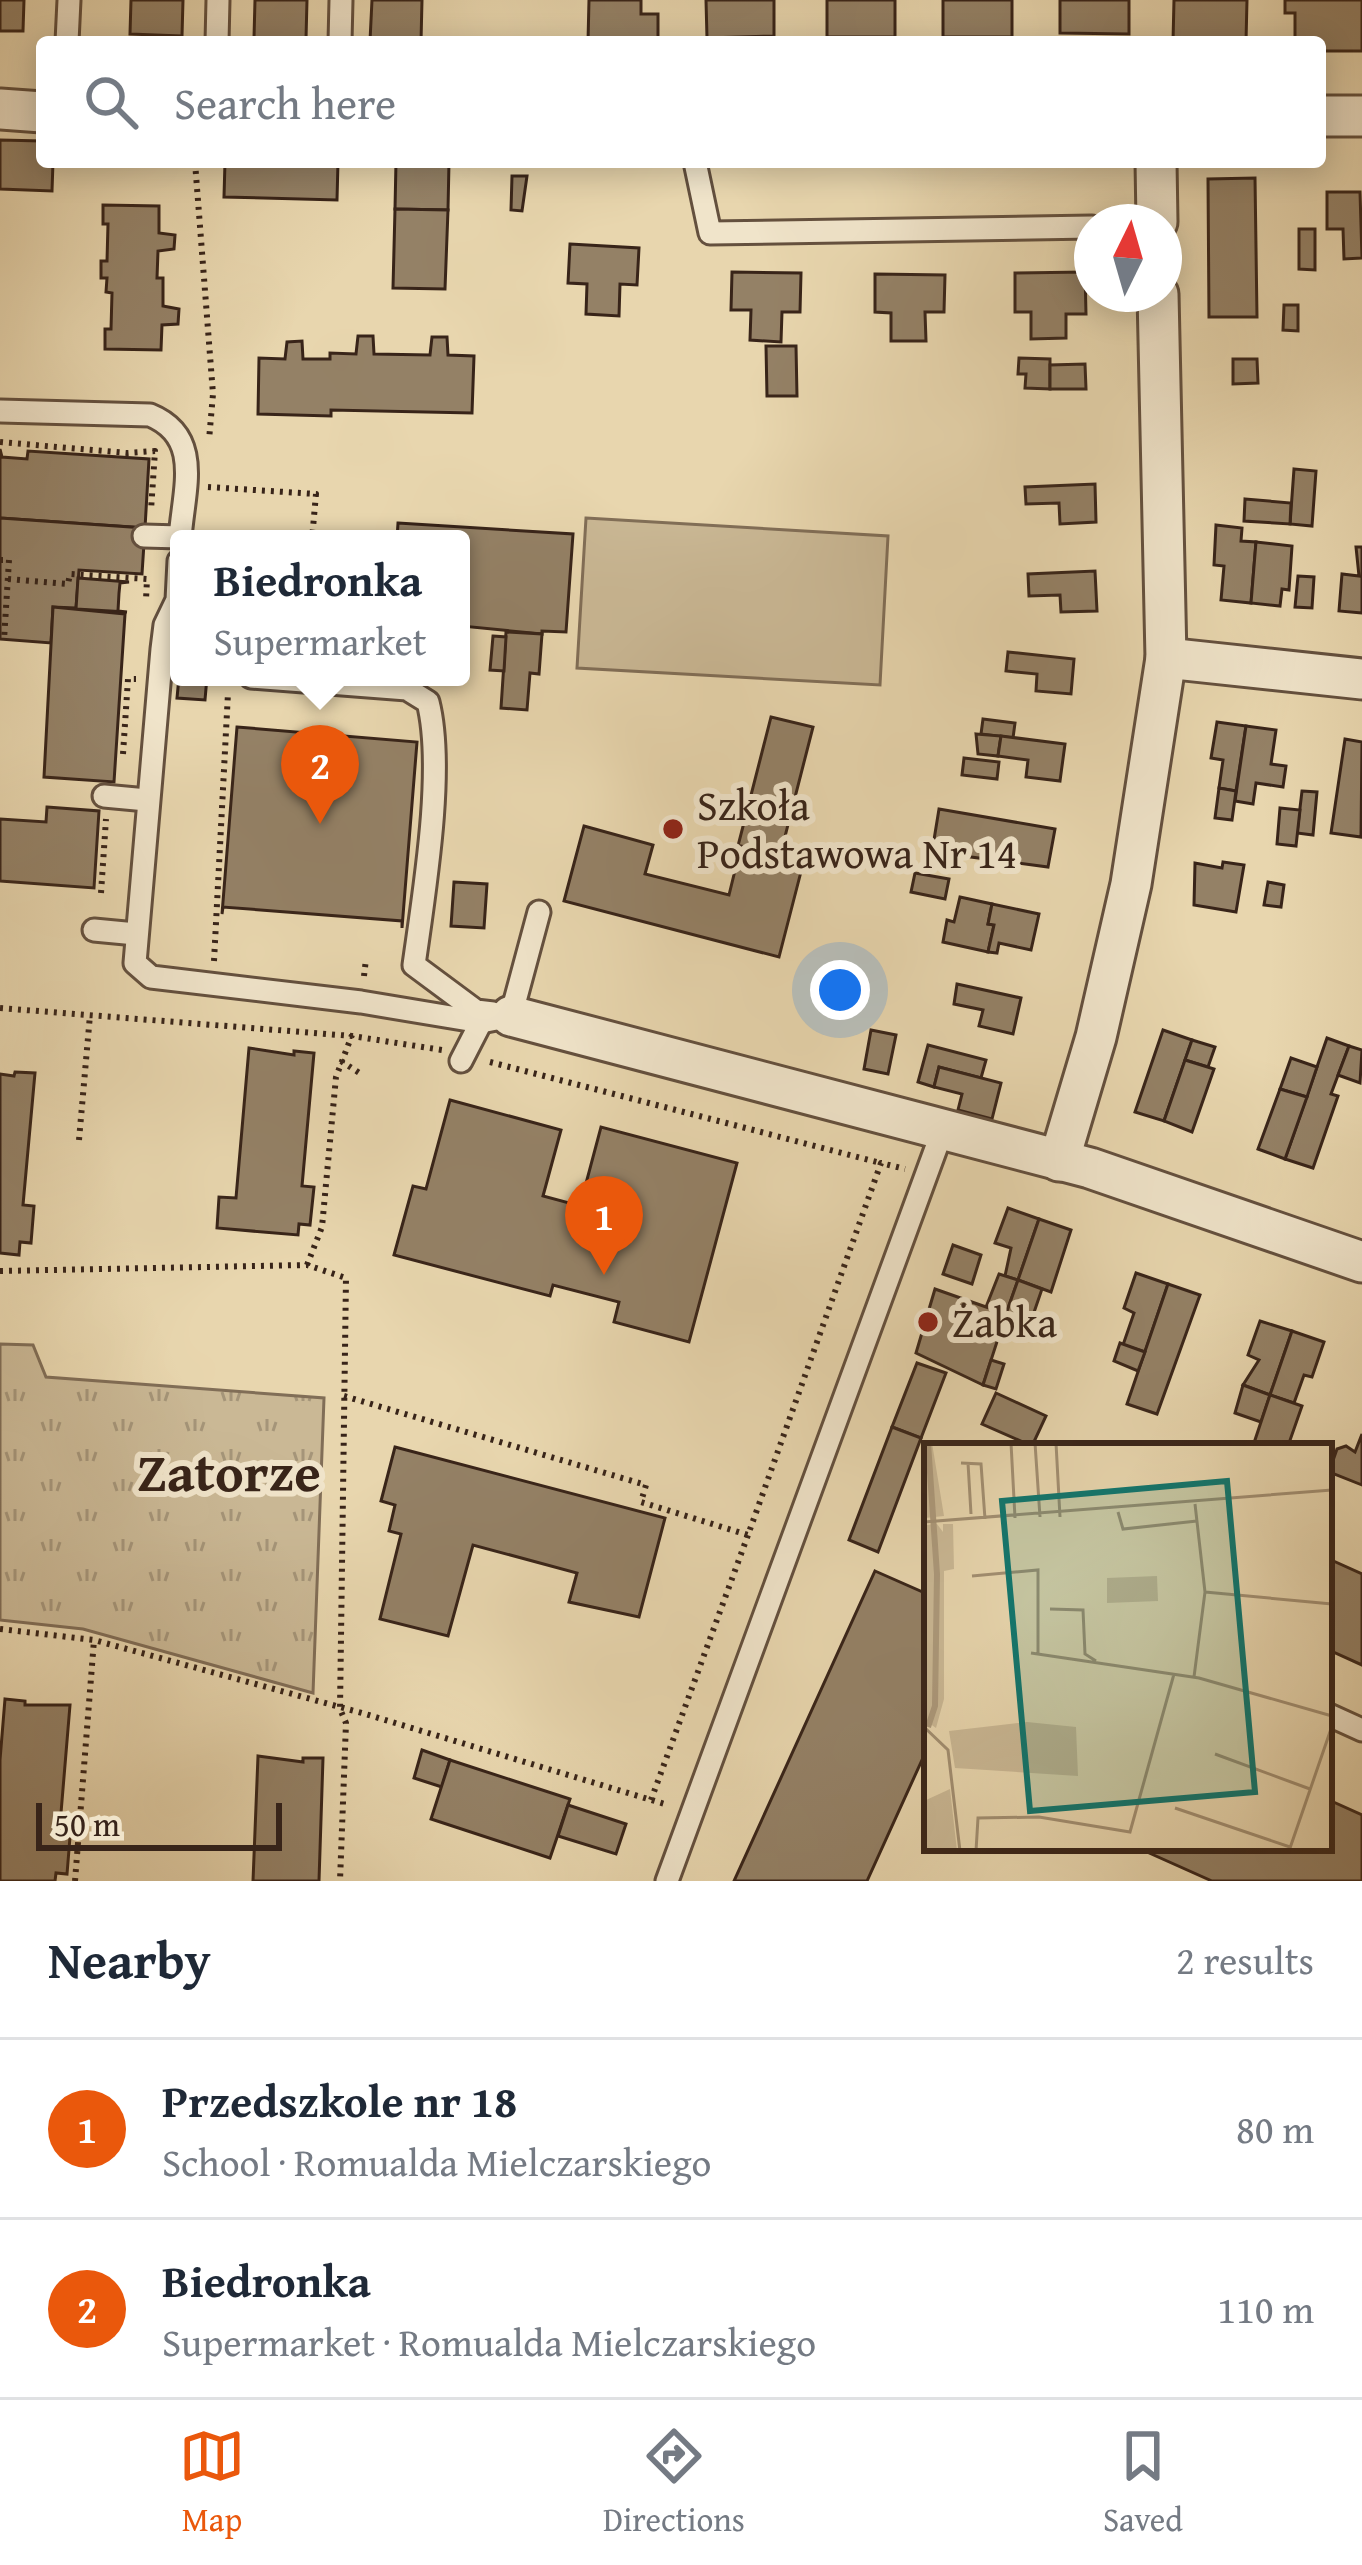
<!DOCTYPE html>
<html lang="en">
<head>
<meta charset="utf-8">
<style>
	body { margin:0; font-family:"Gentium Book Plus",serif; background:#f2f2f3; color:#1f2937 }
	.compass { position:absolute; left:1074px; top:204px; width:108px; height:108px; border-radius:50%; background:#fff; box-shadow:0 6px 30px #0003; rotate:5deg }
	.scale { position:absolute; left:36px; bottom:30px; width:246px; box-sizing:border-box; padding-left:12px; border:6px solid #382419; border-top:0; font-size:33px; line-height:42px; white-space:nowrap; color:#382419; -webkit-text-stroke:9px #f0e4ca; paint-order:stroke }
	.you { position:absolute; left:840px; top:990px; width:42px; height:42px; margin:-30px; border:9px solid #fff; border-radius:50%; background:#1a73e8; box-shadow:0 0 0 18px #1a73e833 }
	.badge { display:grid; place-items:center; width:78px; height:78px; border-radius:50%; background:#ea580c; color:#fff; font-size:39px; font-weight:700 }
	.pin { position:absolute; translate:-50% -99px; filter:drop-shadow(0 3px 6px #0008) }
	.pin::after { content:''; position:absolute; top:63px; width:42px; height:36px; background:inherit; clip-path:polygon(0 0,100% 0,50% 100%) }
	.popup { position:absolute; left:170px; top:530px; width:300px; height:156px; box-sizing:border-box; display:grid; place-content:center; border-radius:12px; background:#fff; filter:drop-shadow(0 3px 9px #0005); font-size:39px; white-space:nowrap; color:#747a83 }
	.popup b { font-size:45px; color:#1f2937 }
	.popup::after { content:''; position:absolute; left:50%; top:100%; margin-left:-24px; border:24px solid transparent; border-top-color:#fff }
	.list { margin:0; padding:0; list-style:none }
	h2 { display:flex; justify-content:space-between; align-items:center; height:156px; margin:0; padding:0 48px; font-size:51px }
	h2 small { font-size:39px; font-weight:400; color:#747a83 }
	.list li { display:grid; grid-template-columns:78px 1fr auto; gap:36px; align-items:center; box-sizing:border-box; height:180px; padding:0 48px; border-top:3px solid #e0e1e3 }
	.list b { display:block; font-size:45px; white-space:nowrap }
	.list p { margin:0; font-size:39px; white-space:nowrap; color:#747a83 }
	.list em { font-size:39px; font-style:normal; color:#747a83 }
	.icon { flex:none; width:66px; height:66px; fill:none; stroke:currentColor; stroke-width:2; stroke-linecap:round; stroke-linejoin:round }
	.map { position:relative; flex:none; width:1362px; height:1881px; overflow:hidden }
	.search { position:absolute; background:#fff; box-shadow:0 6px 30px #0003; left:36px; right:36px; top:36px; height:132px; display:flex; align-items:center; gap:30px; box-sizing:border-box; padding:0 42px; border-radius:12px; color:#747a83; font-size:45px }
	.sheet { height:516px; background:#fff }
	nav { display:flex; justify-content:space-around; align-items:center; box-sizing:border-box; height:168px; border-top:3px solid #e0e1e3; background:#fff; font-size:33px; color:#747a83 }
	nav a { display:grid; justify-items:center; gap:6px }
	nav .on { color:#ea580c }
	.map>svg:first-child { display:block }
</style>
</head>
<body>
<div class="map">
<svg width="1362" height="1881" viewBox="0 0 1362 1881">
	<defs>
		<pattern id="grass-tufts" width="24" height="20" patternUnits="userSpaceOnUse" patternTransform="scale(3)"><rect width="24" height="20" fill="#cab895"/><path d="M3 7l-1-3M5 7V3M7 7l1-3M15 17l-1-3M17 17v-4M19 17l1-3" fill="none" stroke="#a59579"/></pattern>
	</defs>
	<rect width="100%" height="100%" fill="#e8d6ae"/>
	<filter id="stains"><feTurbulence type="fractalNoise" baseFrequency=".00167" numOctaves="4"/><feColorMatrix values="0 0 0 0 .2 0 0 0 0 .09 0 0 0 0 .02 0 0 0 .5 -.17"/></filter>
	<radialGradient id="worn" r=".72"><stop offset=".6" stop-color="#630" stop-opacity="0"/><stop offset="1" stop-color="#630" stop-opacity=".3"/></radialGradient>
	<path fill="url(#grass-tufts)" stroke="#816e57" stroke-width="3" d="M 0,1344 L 33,1345 L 46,1377 L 324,1398 L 313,1693 L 83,1629 L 0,1620 Z"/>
	<path fill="#cab895" stroke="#816e57" stroke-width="3" d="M 586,518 L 888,536 L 880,685 L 577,668 Z"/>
	<g fill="#948166" stroke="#382419" stroke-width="3">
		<path d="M 0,0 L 24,0 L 23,31 L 0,31 Z"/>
		<path d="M 131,0 L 183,0 L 182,36 L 130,34 Z"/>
		<path d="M 255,0 L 307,0 L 306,39 L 254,38 Z"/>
		<path d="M 372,0 L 422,0 L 421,42 L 370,41 Z"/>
		<path d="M 589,0 L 641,0 L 641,14 L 658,14 L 658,42 L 588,42 Z"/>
		<path d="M 706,0 L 774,0 L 774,36 L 707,38 Z"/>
		<rect x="827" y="0" width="68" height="37"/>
		<rect x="943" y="0" width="69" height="37"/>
		<path d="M 1060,0 L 1129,0 L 1129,34 L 1060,33 Z"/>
		<path d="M 1174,0 L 1247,0 L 1246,42 L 1173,42 Z"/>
		<path d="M 1285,0 L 1362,0 L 1362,51 L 1320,51 L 1320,42 L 1295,42 L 1295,13 L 1285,13 Z"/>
		<path d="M 0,140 L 42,141 L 42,162 L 53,162 L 52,191 L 0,189 Z"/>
		<path d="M 225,162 L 338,162 L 337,200 L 224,197 Z"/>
		<path d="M 396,162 L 449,162 L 448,210 L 395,209 Z"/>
		<path d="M 512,176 L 527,176 L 522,211 L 511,210 Z"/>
		<path d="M 1255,178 L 1257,317 L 1209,317 L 1208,179 Z"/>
		<path d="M 1327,192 L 1360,192 L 1362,258 L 1344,259 L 1343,229 L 1327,229 Z"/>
		<path d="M 103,205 L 159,206 L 159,233 L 175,235 L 174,249 L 158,251 L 157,278 L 163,278 L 163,306 L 179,309 L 178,324 L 162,325 L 161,350 L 105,349 L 105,329 L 111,329 L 112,293 L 106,292 L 107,278 L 101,278 L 101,261 L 107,261 L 108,224 L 103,224 Z"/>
		<path d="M 395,209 L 448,210 L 445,289 L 393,288 Z"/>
		<path d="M 1299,229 L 1315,229 L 1315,270 L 1299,269 Z"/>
		<path d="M 570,244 L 639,248 L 637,285 L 620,284 L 619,316 L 586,314 L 587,284 L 568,283 Z"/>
		<path d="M 732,272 L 801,273 L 800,312 L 782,312 L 781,342 L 750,340 L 751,310 L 731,310 Z"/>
		<path d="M 1085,272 L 1086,314 L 1066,314 L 1066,338 L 1031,339 L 1031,312 L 1015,312 L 1015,273 Z"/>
		<path d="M 875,274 L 945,275 L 944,312 L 925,312 L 926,341 L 891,341 L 891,313 L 875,312 Z"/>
		<path d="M 1284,305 L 1298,305 L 1298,331 L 1283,330 Z"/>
		<path d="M 358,336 L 373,336 L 374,354 L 430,355 L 432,337 L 447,337 L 448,355 L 474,356 L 472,413 L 331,410 L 331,416 L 258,414 L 259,358 L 285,359 L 287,342 L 302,341 L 303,359 L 330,359 L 330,353 L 356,354 Z"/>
		<path d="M 766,346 L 796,346 L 797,396 L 767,396 Z"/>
		<path d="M 1019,358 L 1050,359 L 1050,389 L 1025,388 L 1026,374 L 1018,374 Z"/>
		<path d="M 1233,359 L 1257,359 L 1258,383 L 1233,384 Z"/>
		<path d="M 1085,364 L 1086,389 L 1050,389 L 1050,365 Z"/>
		<path d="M 0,449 L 2,457 L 27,459 L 28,451 L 149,459 L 145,528 L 0,518 Z"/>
		<path d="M 1294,469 L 1316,471 L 1312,526 L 1290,524 Z"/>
		<path d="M 1095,484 L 1096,522 L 1060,524 L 1059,503 L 1026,504 L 1025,487 Z"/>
		<path d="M 1245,499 L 1291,503 L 1290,524 L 1244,521 Z"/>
		<path d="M 0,518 L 145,528 L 142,574 L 79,570 L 76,608 L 53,607 L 51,643 L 0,639 Z"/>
		<path d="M 398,523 L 573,534 L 566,632 L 542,631 L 542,634 L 461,626 L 461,539 L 397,539 Z"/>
		<path d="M 1216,525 L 1242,528 L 1241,541 L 1256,542 L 1251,603 L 1221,600 L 1224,566 L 1214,565 Z"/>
		<path d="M 1256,542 L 1292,546 L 1289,590 L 1282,589 L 1280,606 L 1251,603 Z"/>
		<path d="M 1356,547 L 1362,547 L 1362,613 L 1339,611 L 1342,574 L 1359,576 Z"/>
		<path d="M 1095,571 L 1097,611 L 1061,612 L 1060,595 L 1029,596 L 1028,574 Z"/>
		<path d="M 1298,576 L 1314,577 L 1312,608 L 1295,607 Z"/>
		<path d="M 78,578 L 129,582 L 120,583 L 119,593 L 118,611 L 127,612 L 76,609 Z"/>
		<path d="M 53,607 L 125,614 L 114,782 L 44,777 Z"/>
		<path d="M 506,632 L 542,634 L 539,674 L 530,673 L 527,710 L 501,708 Z"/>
		<path d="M 493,636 L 506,637 L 504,671 L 490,670 Z"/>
		<path d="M 1008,652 L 1074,659 L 1071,694 L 1036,691 L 1037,674 L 1006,671 Z"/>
		<path d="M 179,677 L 207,677 L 205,700 L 177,698 Z"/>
		<path d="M 771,717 L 813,727 L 780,856 L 738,846 Z"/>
		<path d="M 983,719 L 1015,723 L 1013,738 L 981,734 Z"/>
		<path d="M 1217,722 L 1246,726 L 1236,791 L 1219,788 L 1223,760 L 1211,758 Z"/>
		<path d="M 1246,726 L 1276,730 L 1271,764 L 1286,766 L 1283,787 L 1256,783 L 1253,804 L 1235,801 Z"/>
		<path d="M 237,727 L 417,742 L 402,928 L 402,921 L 223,907 L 222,914 Z"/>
		<path d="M 976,734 L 1001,736 L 998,756 L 978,754 Z"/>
		<path d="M 1001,736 L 1065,744 L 1060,781 L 1026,777 L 1028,760 L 998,756 Z"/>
		<path d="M 1345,739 L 1362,742 L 1361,837 L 1331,833 Z"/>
		<path d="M 964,758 L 999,762 L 997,779 L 962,775 Z"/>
		<path d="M 1219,788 L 1236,791 L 1232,820 L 1215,818 Z"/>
		<path d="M 1302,791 L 1317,792 L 1313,835 L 1297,833 Z"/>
		<path d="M 47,807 L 99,811 L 94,888 L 0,881 L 0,819 L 46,822 Z"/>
		<path d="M 1280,808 L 1300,810 L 1296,846 L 1277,844 Z"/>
		<path d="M 939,809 L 1055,829 L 1048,867 L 932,852 Z"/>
		<path d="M 584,826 L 653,845 L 645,874 L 729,895 L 741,846 L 804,860 L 779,957 L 564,901 Z"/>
		<path d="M 1223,862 L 1244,865 L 1236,912 L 1194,905 L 1195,863 L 1222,868 Z"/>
		<path d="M 915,873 L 949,879 L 945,899 L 911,892 Z"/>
		<path d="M 454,882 L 487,884 L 484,928 L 451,926 Z"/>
		<path d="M 1268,882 L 1284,885 L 1281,907 L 1264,905 Z"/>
		<path d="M 960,897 L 992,904 L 988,924 L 994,925 L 988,952 L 943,942 L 947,920 L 954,922 Z"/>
		<path d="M 992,904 L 1039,914 L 1031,950 L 999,943 L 997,953 L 988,952 L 994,925 L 988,924 Z"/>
		<path d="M 957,984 L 1021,998 L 1013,1034 L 979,1026 L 983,1010 L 954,1004 Z"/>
		<path d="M 871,1030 L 896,1035 L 888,1074 L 864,1069 Z"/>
		<path d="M 1163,1030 L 1192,1040 L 1164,1121 L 1135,1112 Z"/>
		<path d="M 1327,1038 L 1349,1046 L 1331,1094 L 1338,1096 L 1313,1168 L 1285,1159 Z"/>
		<path d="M 1192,1040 L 1215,1047 L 1208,1067 L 1185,1060 Z"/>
		<path d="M 928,1045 L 986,1060 L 981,1078 L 939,1067 L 934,1087 L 918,1082 Z"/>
		<path d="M 1349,1046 L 1362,1050 L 1360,1083 L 1338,1075 Z"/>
		<path d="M 249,1048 L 294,1055 L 294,1051 L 314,1053 L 302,1186 L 314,1187 L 310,1225 L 299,1224 L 298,1235 L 217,1228 L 219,1197 L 236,1198 Z"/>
		<path d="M 1291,1058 L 1317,1067 L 1307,1097 L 1280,1089 Z"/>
		<path d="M 1185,1060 L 1214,1069 L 1192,1132 L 1164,1121 Z"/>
		<path d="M 939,1067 L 1001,1083 L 992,1119 L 958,1110 L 962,1094 L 934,1087 Z"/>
		<path d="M 15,1072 L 35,1073 L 23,1205 L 34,1206 L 31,1243 L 20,1242 L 19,1255 L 0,1253 L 0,1074 L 14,1076 Z"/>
		<path d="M 1280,1089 L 1307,1097 L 1285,1159 L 1258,1149 Z"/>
		<path d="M 450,1100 L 561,1130 L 543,1196 L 580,1206 L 601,1127 L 737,1163 L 689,1342 L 614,1322 L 619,1302 L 553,1285 L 550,1296 L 394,1255 L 413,1186 L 426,1189 Z"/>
		<path d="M 1008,1208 L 1039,1219 L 1018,1280 L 1005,1276 L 1011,1248 L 995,1243 Z"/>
		<path d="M 1039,1219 L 1071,1230 L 1051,1292 L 1018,1280 Z"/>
		<path d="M 953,1245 L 981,1255 L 972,1284 L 943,1274 Z"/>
		<path d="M 1136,1273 L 1168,1284 L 1145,1352 L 1123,1345 L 1134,1313 L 1124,1308 Z"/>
		<path d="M 999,1274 L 1018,1280 L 1006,1314 L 986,1307 Z"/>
		<path d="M 1018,1280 L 1042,1289 L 1030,1324 L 1006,1314 Z"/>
		<path d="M 1168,1284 L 1200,1295 L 1157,1414 L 1127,1404 Z"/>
		<path d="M 935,1289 L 1006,1314 L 983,1385 L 916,1353 Z"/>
		<path d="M 1260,1321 L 1292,1331 L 1270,1395 L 1243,1385 L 1259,1360 L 1248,1355 Z"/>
		<path d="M 1292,1331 L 1324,1342 L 1312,1377 L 1304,1375 L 1294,1403 L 1270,1395 Z"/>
		<path d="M 1120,1343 L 1145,1352 L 1138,1371 L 1114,1361 Z"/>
		<path d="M 991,1360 L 1004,1364 L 996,1389 L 983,1385 Z"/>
		<path d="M 917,1363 L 946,1373 L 921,1438 L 892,1427 Z"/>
		<path d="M 1243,1385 L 1270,1395 L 1261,1422 L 1235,1413 Z"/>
		<path d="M 996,1393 L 1046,1416 L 1032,1446 L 982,1424 Z"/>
		<path d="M 1270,1395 L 1302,1406 L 1288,1446 L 1254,1443 Z"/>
		<path d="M 892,1427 L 921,1438 L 878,1552 L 849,1540 Z"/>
		<path d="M 1362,1434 L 1362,1485 L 1329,1472 L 1337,1449 L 1346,1446 L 1355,1452 Z"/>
		<path d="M 395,1447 L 665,1518 L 639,1617 L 569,1602 L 577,1573 L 473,1545 L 448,1636 L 380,1619 L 401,1534 L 389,1531 L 395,1505 L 381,1501 Z"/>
		<path d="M 1329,1559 L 1362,1574 L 1362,1665 L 1329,1650 Z"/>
		<path d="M 875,1571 L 927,1594 L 927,1749 L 867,1881 L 734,1881 Z"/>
		<path d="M 5,1699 L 25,1701 L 25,1705 L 70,1705 L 59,1837 L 70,1837 L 67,1874 L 56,1873 L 55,1881 L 0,1881 L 0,1760 Z"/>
		<path d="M 422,1750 L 450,1760 L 442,1787 L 414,1778 Z"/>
		<path d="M 258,1756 L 303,1762 L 303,1758 L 323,1758 L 319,1881 L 253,1881 Z"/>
		<path d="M 450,1760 L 570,1799 L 550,1858 L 431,1819 Z"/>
		<path d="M 1329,1800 L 1362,1815 L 1362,1881 L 1212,1881 L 1138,1848 L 1329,1848 Z"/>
		<path d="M 568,1805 L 626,1824 L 616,1854 L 558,1836 Z"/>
	</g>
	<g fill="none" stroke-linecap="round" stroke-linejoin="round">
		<g stroke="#64503e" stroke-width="27">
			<g id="service">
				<path d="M 67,42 L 69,0"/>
				<path d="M 217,42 L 218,0"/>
				<path d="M 340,42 L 341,0"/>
				<path d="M 695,162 L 710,233 L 1092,227"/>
				<path d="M 0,411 L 150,415 C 204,437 183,491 180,539"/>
				<path d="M 144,536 L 180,537"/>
				<path d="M 179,561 L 177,600 L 165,625 L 162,649 L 135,963 L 151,977 L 361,1002 L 481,1022 L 511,1016"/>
				<path d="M 251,677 L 407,689 L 428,702 C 445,769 424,893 414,965 L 476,1011 L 493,1013"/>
				<path d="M 104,796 L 147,800"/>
				<path d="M 94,930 L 136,934"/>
				<path d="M 511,1016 L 539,912"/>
				<path d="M 461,1061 L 481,1022"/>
				<path d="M 1329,1715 L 1362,1730"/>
				<path d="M 667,1881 L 942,1132"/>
			</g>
		</g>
		<g stroke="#64503e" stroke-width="45">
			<g id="minor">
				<path d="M 0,109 L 42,112"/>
				<path d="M 1320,116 L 1362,116"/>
				<path d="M 1156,162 L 1157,222"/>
				<path d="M 1166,658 L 1362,679"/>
				<path d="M 511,1016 L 1090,1168 L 1362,1262"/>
				<path d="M 1059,1161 L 1096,1037 L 1131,884 L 1166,658 L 1158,294"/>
			</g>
		</g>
		<g stroke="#382419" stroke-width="6" stroke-dasharray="3 6" stroke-linecap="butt">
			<path d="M 195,162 L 213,394 L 209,440"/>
			<path d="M 0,442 L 127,453 L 155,451 L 151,510"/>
			<path d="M 208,487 L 316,494 L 312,539"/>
			<path d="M 0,560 L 9,560 L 4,640"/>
			<path d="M 8,579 L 68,584 L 70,574 L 147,579 L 146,600"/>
			<path d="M 123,754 L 128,679 L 136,679"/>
			<path d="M 101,893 L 106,819"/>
			<path d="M 214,961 L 228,693"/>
			<path d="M 364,976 L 366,959"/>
			<path d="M 0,1008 L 352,1036 L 442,1050"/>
			<path d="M 341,1061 L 361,1074"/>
			<path d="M 490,1062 L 881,1163"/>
			<path d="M 79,1140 L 90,1015"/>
			<path d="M 307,1265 L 322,1227 L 336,1077 L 352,1035"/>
			<path d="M 0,1271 L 307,1265 L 346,1278 L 340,1709 L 346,1723 L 340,1881"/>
			<path d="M 344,1396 L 646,1485 L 641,1502 L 748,1535 L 881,1163 L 905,1169"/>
			<path d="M 0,1629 L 94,1640 L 362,1713 L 668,1805"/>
			<path d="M 651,1800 L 748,1535"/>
			<path d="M 75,1881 L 94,1640"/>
		</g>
		<use href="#service" stroke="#f0e4ca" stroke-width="21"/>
		<use href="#minor" stroke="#f0e4ca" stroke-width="39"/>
	</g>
	<g fill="#8f2418" stroke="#f0e4ca" stroke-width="4.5">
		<circle cx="673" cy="829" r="12"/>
		<circle cx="928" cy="1322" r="12"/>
	</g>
	<g text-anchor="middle" stroke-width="12" stroke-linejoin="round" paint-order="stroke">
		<g font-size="42" fill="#382419" stroke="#f0e4ca" text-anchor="start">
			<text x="697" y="820">Szkoła<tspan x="697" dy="48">Podstawowa Nr 14</tspan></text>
			<text x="952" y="1337">Żabka</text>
		</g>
		<g font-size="54" font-weight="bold" fill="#382419" stroke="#f0e4ca">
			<text x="229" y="1491">Zatorze</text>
		</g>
	</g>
	<g transform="translate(924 1443)">
		<rect width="408" height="408" fill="#e8d6ae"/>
		<path d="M 8,0 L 20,73 L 1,75 L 0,1 ZM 13,81 L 19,89 L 19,81 L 29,81 L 30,126 L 20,128 L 20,256 L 12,285 L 2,278 L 1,82 ZM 103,279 L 152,284 L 154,333 L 31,325 L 25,288 Z" fill="#cab895"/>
		<path d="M 26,346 L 33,408 L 0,408 L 0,358 Z" fill="#cab895"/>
		<path d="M 233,133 L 234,158 L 183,160 L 183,135 Z" fill="#cab895"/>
		<path fill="none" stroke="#ac997b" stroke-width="6" d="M 4,0 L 13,131 L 11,263 L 4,284"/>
		<path fill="none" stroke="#a28f72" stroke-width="3" d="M 87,0 L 91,75M 111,0 L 116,74M 132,0 L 136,74M 37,20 L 57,21 L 61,76M 44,20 L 47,71M 194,69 L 199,86 L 273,78M 0,79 L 408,47M 48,133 L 114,127 L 114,210M 0,143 L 0,239M 281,149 L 408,161M 126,166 L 159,167 L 161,211 L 172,218M 107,210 L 275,235 L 408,273M 270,234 L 281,149 L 271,61M 0,284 L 24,307 L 36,408M 291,311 L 386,346M 251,365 L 366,404M 52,408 L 54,375 L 115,374 L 206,389 L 250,231M 365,408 L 408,283"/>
		<path fill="#0f766e" fill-opacity="0.15" stroke="#0f766e" stroke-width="6" d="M 303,38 L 331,349 L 106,368 L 78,58 Z"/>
		<rect width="408" height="408" fill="none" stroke="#382419" stroke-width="6"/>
	</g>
	<rect width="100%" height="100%" filter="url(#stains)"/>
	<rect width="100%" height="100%" fill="url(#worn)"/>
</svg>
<svg class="compass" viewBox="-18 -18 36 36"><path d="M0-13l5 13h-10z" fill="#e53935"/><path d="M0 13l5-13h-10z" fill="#747a83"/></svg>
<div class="scale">50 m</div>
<div class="you"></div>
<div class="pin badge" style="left:604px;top:1275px">1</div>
<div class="pin badge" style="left:320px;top:824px">2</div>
<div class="popup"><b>Biedronka</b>Supermarket</div>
<div class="search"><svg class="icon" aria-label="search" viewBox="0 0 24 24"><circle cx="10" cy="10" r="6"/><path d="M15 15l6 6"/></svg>Search here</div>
</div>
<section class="sheet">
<h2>Nearby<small>2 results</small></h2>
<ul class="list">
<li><span class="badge">1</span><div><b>Przedszkole nr 18</b><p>School · Romualda Mielczarskiego</p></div><em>80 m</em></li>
<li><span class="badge">2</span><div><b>Biedronka</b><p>Supermarket · Romualda Mielczarskiego</p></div><em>110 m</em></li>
</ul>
</section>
<nav>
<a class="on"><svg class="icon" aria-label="map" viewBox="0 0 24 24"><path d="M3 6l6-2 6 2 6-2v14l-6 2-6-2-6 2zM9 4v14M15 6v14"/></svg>Map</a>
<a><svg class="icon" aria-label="directions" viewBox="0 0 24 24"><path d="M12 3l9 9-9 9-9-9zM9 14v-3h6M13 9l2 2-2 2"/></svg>Directions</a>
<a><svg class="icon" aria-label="saved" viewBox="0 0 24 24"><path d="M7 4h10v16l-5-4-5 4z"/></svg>Saved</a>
</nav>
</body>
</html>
